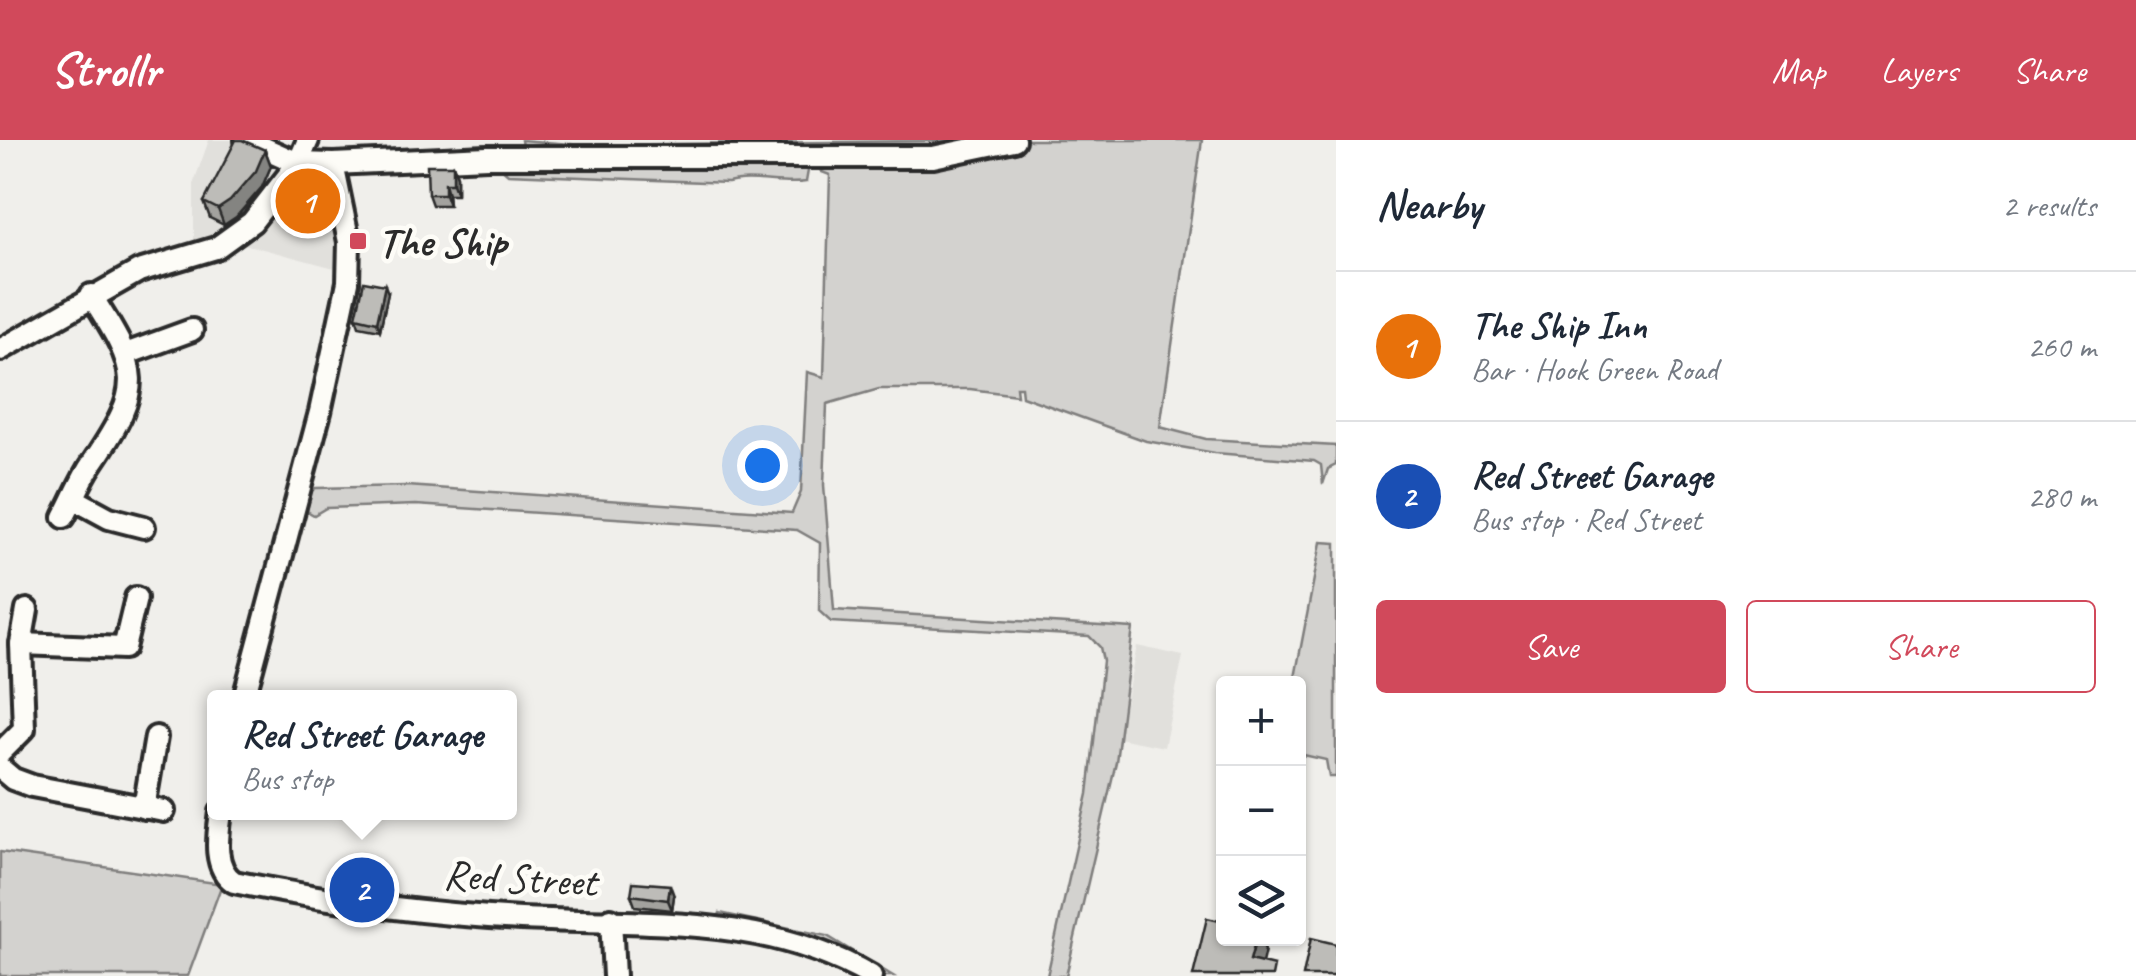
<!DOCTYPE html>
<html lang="en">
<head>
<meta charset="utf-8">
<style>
	body { margin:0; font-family:Caveat,sans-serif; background:#f2f2f3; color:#1f2937 }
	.controls { position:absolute; right:30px; bottom:30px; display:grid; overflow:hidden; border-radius:10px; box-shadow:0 2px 8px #0004 }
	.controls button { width:90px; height:90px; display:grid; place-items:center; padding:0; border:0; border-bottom:2px solid #e0e1e3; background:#fff; color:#1f2937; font:50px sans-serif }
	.you { position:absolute; left:762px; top:325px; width:35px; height:35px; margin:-25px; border:8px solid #fff; border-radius:50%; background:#1a73e8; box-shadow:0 0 0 15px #1a73e833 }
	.badge { display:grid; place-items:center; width:65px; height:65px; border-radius:50%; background:#d1495b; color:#fff; font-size:32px; font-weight:700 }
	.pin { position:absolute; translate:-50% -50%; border:5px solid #fff; box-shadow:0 2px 10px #0006 }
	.popup { position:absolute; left:207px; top:550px; width:310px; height:130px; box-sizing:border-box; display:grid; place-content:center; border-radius:10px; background:#fff; filter:drop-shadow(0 2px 8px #0005); font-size:32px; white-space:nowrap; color:#747a83 }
	.popup b { font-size:38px; color:#1f2937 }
	.popup::after { content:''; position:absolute; left:50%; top:100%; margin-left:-20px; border:20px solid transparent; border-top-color:#fff }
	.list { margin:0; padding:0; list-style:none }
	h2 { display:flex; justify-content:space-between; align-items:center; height:130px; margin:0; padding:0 40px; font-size:42px }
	h2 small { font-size:32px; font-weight:400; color:#747a83 }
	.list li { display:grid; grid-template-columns:65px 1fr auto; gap:30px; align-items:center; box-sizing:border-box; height:150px; padding:0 40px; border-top:2px solid #e0e1e3 }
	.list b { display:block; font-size:38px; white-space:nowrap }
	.list p { margin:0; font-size:32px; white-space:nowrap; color:#747a83 }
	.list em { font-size:32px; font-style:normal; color:#747a83 }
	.actions { display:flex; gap:20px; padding:30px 40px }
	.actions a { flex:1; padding:22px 0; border:2px solid #d1495b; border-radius:10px; text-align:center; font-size:35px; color:#d1495b }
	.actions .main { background:#d1495b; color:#fff }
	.icon { flex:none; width:55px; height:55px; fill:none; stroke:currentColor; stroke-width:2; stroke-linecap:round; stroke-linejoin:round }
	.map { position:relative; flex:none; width:1336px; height:836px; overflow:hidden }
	header { display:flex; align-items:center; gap:60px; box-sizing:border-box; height:140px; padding:0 50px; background:#d1495b; color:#fff }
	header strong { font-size:48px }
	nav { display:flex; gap:55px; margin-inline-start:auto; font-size:35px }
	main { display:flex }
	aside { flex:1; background:#fff }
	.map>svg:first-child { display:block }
</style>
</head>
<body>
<header>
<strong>Strollr</strong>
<nav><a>Map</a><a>Layers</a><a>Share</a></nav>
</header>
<main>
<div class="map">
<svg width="1336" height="836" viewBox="0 0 1336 836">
	<rect width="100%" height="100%" fill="#f0efeb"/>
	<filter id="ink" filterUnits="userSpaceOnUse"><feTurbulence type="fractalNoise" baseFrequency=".01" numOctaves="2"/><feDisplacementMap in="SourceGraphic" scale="20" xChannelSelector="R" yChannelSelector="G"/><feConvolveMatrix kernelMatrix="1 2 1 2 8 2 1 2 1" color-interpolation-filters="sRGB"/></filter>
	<g filter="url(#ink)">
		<g fill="#e1e0dc">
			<path d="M 209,0 L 232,0 L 286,25 L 231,91 L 194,103 L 194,42 Z"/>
			<path d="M 319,31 L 328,39 L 339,84 L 342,130 L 240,103 L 291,46 Z"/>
			<path d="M 1137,506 L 1183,516 L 1164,607 L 1118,598 Z"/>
		</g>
		<g fill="#d3d2cf" stroke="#7f7e7d" stroke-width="2.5">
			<path d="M 521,0 L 583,5 L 1000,0 L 958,12 L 523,13 Z"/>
			<path d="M 1028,0 L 1202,0 L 1160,287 L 1206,299 L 1336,306 L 1336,325 L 1328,329 L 1323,344 L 1321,325 L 1314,321 L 1215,313 L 1146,301 L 1022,256 L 1021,247 L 1016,247 L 1017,255 L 970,249 L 879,249 L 827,264 L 824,345 L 834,470 L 1133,488 L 1116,622 L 1066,836 L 1047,836 L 1088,654 L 1103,521 L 1100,507 L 1089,496 L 831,482 L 819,471 L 820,403 L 797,390 L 416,365 L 326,368 L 314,375 L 307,371 L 311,351 L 316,348 L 407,346 L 792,373 L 801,352 L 807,232 L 824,237 L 830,35 L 822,32 L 819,22 L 971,15 Z"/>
			<path d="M 493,21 L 809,25 L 806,42 C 780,46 751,36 728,43 L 508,34 Z"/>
			<path d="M 1321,402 L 1336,403 L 1336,637 L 1329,637 L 1326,620 L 1299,614 L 1298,544 L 1294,543 Z"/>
			<path d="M 0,712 L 222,744 L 188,836 L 0,836 Z"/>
			<path d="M 720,773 L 827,796 L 893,836 L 875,836 L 716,783 Z"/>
		</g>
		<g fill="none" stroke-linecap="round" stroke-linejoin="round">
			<g stroke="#2b2b2b" stroke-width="28">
				<g id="minor">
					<path d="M 246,0 L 298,23 L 333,24 L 487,17 L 933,17 L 1014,0"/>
					<path d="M 0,210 L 139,131 L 216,108 L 252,82 L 298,23 L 308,0"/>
					<path d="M 126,214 L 192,190"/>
					<path d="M 74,359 L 109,378 L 144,387"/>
					<path d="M 64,377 C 74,359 81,339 93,322 C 145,245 140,232 91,155"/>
					<path d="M 21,504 L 124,508 L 136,458"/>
					<path d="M 244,558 L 320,272 L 348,142 L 349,102 L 333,24"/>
					<path d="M 0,613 L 24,589 L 21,504 L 27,470"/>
					<path d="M 0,628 L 13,639 L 32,646 L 164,671"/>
					<path d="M 144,668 L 156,597"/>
					<path d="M 221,672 C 218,695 212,727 234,742 C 327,761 426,774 521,779 C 641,785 763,773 871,836"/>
					<path d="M 611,779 L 614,836"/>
				</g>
			</g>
			<use href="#minor" stroke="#fdfcf7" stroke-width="20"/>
		</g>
		<g fill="#a3a29e" stroke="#2b2b2b" stroke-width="2.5">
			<path d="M 265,10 L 271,26 L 262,47 L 236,77 L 224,85 L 210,78 L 204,62 Z"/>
			<path d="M 453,25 L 457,36 L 457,54 L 448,54 L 449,65 L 432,65 L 428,54 Z"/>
			<path d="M 324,47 L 324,87 L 307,87 L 306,92 L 295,92 L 289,76 Z"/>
			<path d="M 388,153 L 380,190 L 359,186 L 356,177 Z"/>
			<path d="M 631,755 L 674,756 L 672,770 L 635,766 Z"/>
		</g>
		<g fill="#848481" stroke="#2b2b2b" stroke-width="2.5">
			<path d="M 265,10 L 271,26 L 262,47 L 236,77 L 224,85 L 218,69 Z"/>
			<path d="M 453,25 L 457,36 L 457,54 L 453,43 Z"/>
			<path d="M 318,31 L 324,47 L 324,87 L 318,71 Z"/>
			<path d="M 445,43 L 448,54 L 449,65 L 445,54 Z"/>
			<path d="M 301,71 L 307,87 L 306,92 L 300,76 Z"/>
			<path d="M 385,145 L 388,153 L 380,190 L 377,182 Z"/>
			<path d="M 670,745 L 674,756 L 672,770 L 668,760 Z"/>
			<path d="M 1256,798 L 1261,798 L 1265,810 L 1259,836 L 1250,820 Z"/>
		</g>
		<g fill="#bdbcb8" stroke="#2b2b2b" stroke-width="2.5">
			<path d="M 236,0 L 242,0 L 265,10 L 256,31 L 230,61 L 218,69 L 204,62 Z"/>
			<path d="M 427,25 L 453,25 L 453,43 L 445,43 L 445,54 L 428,54 Z"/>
			<path d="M 292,30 L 318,31 L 318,71 L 301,71 L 300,76 L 289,76 L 285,38 Z"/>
			<path d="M 364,141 L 385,145 L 377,182 L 356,177 Z"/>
			<path d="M 633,742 L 670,745 L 668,760 L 631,755 Z"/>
			<path d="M 1207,778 L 1224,782 L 1224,798 L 1256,798 L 1250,820 L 1274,826 L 1272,836 L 1193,836 Z"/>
			<path d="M 1311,798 L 1336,804 L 1336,836 L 1303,836 Z"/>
		</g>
	</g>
	<rect fill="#d1495b" stroke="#fdfcf7" stroke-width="4" x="348" y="91" width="20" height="20" rx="5"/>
	<g text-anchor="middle" stroke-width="9" stroke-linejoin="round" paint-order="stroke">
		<g font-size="42" font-weight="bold" fill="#2b2b2b" stroke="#fdfcf7" text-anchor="start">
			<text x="378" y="116">The Ship</text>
		</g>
		<g font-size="42" fill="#2b2b2b" stroke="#fdfcf7">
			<text transform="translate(520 737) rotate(3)" y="15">Red Street</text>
		</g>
	</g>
</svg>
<div class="controls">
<button>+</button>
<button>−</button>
<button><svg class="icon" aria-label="layers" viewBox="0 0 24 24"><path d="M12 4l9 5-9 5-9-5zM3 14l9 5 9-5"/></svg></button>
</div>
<div class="you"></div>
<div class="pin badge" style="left:308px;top:61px;background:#e8710a">1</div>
<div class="pin badge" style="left:362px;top:750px;background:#1a4fb4">2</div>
<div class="popup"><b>Red Street Garage</b>Bus stop</div>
</div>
<aside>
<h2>Nearby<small>2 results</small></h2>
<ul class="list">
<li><span class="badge" style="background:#e8710a">1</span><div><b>The Ship Inn</b><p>Bar · Hook Green Road</p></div><em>260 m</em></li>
<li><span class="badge" style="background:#1a4fb4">2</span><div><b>Red Street Garage</b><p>Bus stop · Red Street</p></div><em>280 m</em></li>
</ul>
<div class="actions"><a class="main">Save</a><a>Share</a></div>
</aside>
</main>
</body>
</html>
